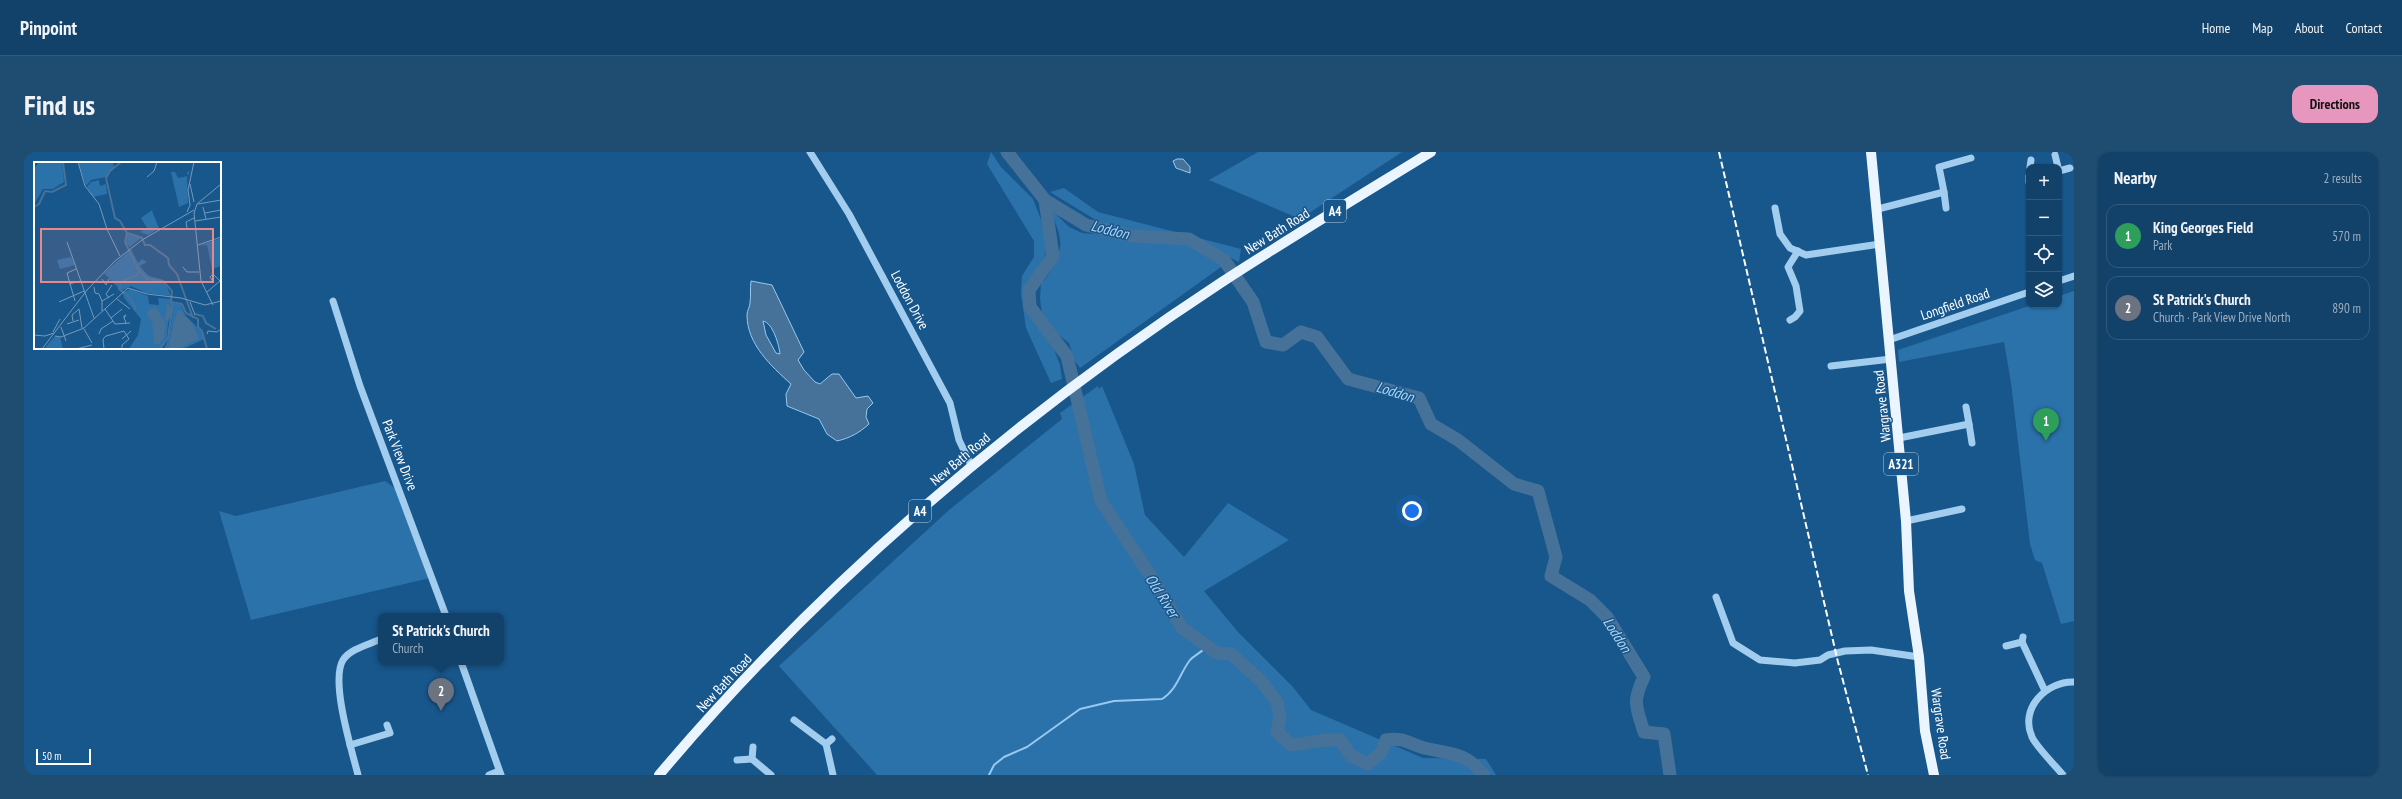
<!DOCTYPE html>
<html lang="en">
<head>
<meta charset="utf-8">
<style>
	body { margin:0; font-family:"PT Sans Narrow",sans-serif; background:#1f4c71; color:#f1f3f6 }
	.controls { position:absolute; right:12px; top:12px; display:grid; overflow:hidden; border-radius:8px; box-shadow:0 1px 3px #0004 }
	.controls button { width:36px; height:36px; display:grid; place-items:center; padding:0; border:0; border-bottom:1px solid #315a7d; background:#124169; color:#f1f3f6; font:20px sans-serif }
	.scale { position:absolute; left:12px; bottom:10px; width:55px; box-sizing:border-box; padding-left:4px; border:2px solid #fff; border-top:0; font-size:11px; line-height:14px; white-space:nowrap; color:#fff; -webkit-text-stroke:3px #18578c; paint-order:stroke }
	.you { position:absolute; left:1388px; top:359px; width:14px; height:14px; margin:-10px; border:3px solid #fff; border-radius:50%; background:#1a73e8; box-shadow:0 0 0 6px #1a73e833 }
	.badge { display:grid; place-items:center; width:26px; height:26px; border-radius:50%; background:#e797bd; color:#fff; font-size:13px; font-weight:700 }
	.pin { position:absolute; translate:-50% -33px; filter:drop-shadow(0 1px 2px #0008) }
	.pin::after { content:''; position:absolute; top:21px; width:14px; height:12px; background:inherit; clip-path:polygon(0 0,100% 0,50% 100%) }
	.popup { position:absolute; left:354px; top:461px; width:126px; height:52px; box-sizing:border-box; display:grid; place-content:center; border-radius:8px; background:#124169; filter:drop-shadow(0 1px 3px #0005); font-size:13px; white-space:nowrap; color:#9cafc0 }
	.popup b { font-size:15px; color:#f1f3f6 }
	.popup::after { content:''; position:absolute; left:50%; top:100%; margin-left:-8px; border:8px solid transparent; border-top-color:#124169 }
	.list { margin:0; padding:0; list-style:none }
	h2 { display:flex; justify-content:space-between; align-items:center; height:52px; margin:0; padding:0 16px; font-size:17px }
	h2 small { font-size:13px; font-weight:400; color:#9cafc0 }
	.list li { display:grid; grid-template-columns:26px 1fr auto; gap:12px; align-items:center; box-sizing:border-box; height:64px; margin:0 8px 8px; padding:0 8px; border:1px solid #315a7d; border-radius:12px }
	.list b { display:block; font-size:15px; white-space:nowrap }
	.list p { margin:0; font-size:13px; white-space:nowrap; color:#9cafc0 }
	.list em { font-size:13px; font-style:normal; color:#9cafc0 }
	.icon { flex:none; width:22px; height:22px; fill:none; stroke:currentColor; stroke-width:2; stroke-linecap:round; stroke-linejoin:round }
	.map { position:relative; flex:none; width:2050px; height:623px; overflow:hidden; border-radius:12px }
	header { display:flex; align-items:center; gap:24px; box-sizing:border-box; height:56px; padding:0 20px; background:#124169; border-bottom:1px solid #315a7d }
	header strong { font-size:19px }
	nav { display:flex; gap:22px; margin-inline-start:auto; font-size:14px }
	.intro { display:flex; align-items:center; justify-content:space-between; box-sizing:border-box; height:96px; padding:0 24px }
	h1 { margin:0; font-size:28px }
	.button { padding:10px 18px; border-radius:12px; background:#e797bd; color:#111; font-size:14px; font-weight:700 }
	main { display:flex; gap:24px; padding:0 24px }
	aside { flex:1; background:#124169; border-radius:12px; box-shadow:0 1px 3px #0004 }
	.map>svg:first-child { display:block }
</style>
</head>
<body>
<header>
<strong>Pinpoint</strong>
<nav><a>Home</a><a>Map</a><a>About</a><a>Contact</a></nav>
</header>
<div class="intro"><h1>Find us</h1><a class="button">Directions</a></div>
<main>
<div class="map">
<svg width="2050" height="623" viewBox="0 0 2050 623">
	<rect width="100%" height="100%" fill="#18578c"/>
	<g fill="#2b71aa">
		<path d="M 967,0 L 977,15 L 1009,47 L 1023,83 L 1023,99 L 1004,138 L 1003,155 L 1008,167 L 1030,197 L 1036,213 L 1038,227 L 1027,231 L 1002,176 L 997,142 L 998,124 L 1010,105 L 1010,89 L 963,12 Z"/>
		<path d="M 1234,0 L 1378,0 L 1276,67 L 1185,28 Z"/>
		<path d="M 1040,36 L 1074,60 L 1217,97 L 1215,110 L 1161,83 L 1115,81 L 1075,70 L 1026,40 Z"/>
		<path d="M 1030,60 L 1045,75 L 1058,81 L 1164,90 L 1197,110 L 1197,115 L 1056,216 L 1051,209 L 1045,191 L 1019,170 L 1016,147 L 1017,131 C 1023,126 1024,123 1028,116 C 1040,92 1038,89 1029,64 Z"/>
		<path d="M 2050,139 L 2050,469 L 2037,472 L 2018,411 L 2011,408 L 2006,392 L 1987,231 L 1980,190 L 1875,210 L 1874,198 L 2008,153 L 2035,153 L 2035,144 Z"/>
		<path d="M 1074,234 L 1075,237 L 1078,234 L 1110,312 L 1121,363 L 1160,405 L 1204,351 L 1265,388 L 1180,439 L 1214,480 L 1269,535 L 1287,558 L 1399,606 L 1462,607 L 1472,623 L 853,623 L 755,514 L 925,358 L 1038,267 L 1036,261 Z"/>
		<path d="M 361,329 L 372,337 L 406,426 L 227,468 L 195,359 L 212,364 Z"/>
	</g>
	<g fill="#467299" stroke="#96c9f1" fill-rule="evenodd">
		<path d="M 1153,7 L 1159,7 L 1166,15 L 1166,21 L 1152,16 L 1149,9 Z"/>
		<path d="M 727,129 L 748,133 L 780,200 L 774,208 L 780,218 L 791,230 L 796,232 L 808,222 L 815,222 L 832,246 L 844,244 L 849,251 L 843,257 L 842,265 L 845,272 C 835,281 826,286 813,289 L 803,282 L 795,267 L 763,254 L 762,242 L 767,232 C 747,214 723,192 723,163 C 723,158 726,155 726,151 C 727,144 726,136 727,129 ZM 739,169 C 749,171 755,193 756,202 L 752,201 L 742,183 Z"/>
	</g>
	<g fill="none" stroke-linecap="round" stroke-linejoin="round">
		<path stroke="#96c9f1" stroke-width="2" d="M 965,623 L 970,613 L 980,605 L 1003,595 L 1056,557 L 1090,549 L 1138,547 C 1153,538 1156,521 1166,508 C 1171,503 1178,500 1183,494"/>
		<g stroke="#467299" stroke-width="13">
			<path d="M 983,0 L 1021,48 L 1062,73 L 1108,84 L 1165,87 L 1200,108 L 1229,150 L 1242,190 L 1259,193 L 1277,180 L 1293,185 L 1324,227 L 1395,246 L 1407,272 L 1434,288 L 1490,332 L 1514,339 L 1532,405 L 1527,424 L 1566,448 L 1583,465 L 1620,525 C 1608,550 1612,554 1620,580 L 1640,582 L 1646,623"/>
			<path d="M 1021,48 L 1029,104 L 1005,138 L 1006,155 L 1043,204 L 1077,349 L 1130,429 L 1158,476 L 1193,501 L 1207,502 L 1237,529 L 1253,550 L 1256,566 L 1253,580 L 1267,593 C 1283,592 1300,586 1316,588 L 1327,604 L 1344,612 L 1357,601 L 1362,588 C 1380,585 1384,591 1400,596 C 1427,602 1441,600 1460,623"/>
		</g>
		<g stroke="#a3cdee" stroke-width="7">
			<path d="M 786,0 L 825,62 L 926,251 L 935,288 L 948,315"/>
			<path d="M 2031,3 L 2034,15"/>
			<path d="M 2006,15 L 2007,8"/>
			<path d="M 2035,19 L 2046,16"/>
			<path d="M 2005,24 L 2005,30"/>
			<path d="M 1920,40 L 1915,15 L 1947,6"/>
			<path d="M 1751,56 L 1756,82 L 1766,96 L 1782,103 L 1856,92"/>
			<path d="M 1854,57 L 1920,40 L 1922,56"/>
			<path d="M 2035,129 L 2050,124"/>
			<path d="M 309,149 L 336,234 L 422,464"/>
			<path d="M 1766,168 L 1771,165 L 1776,159 L 1772,134 L 1764,115 L 1774,99"/>
			<path d="M 1865,188 L 2005,140"/>
			<path d="M 1807,214 L 1867,207"/>
			<path d="M 1945,272 L 1948,291"/>
			<path d="M 1875,286 L 1945,272 L 1942,255"/>
			<path d="M 1882,369 L 1938,357"/>
			<path d="M 1692,445 L 1709,491 L 1736,508 L 1771,511 L 1796,508 L 1804,503 L 1821,499 L 1847,498 L 1895,505"/>
			<path d="M 1999,485 L 1998,490 L 2021,539"/>
			<path d="M 1982,494 L 1998,490"/>
			<path d="M 437,510 L 477,623"/>
			<path d="M 770,568 L 802,592"/>
			<path d="M 808,587 L 802,592 L 809,623"/>
			<path d="M 326,593 L 366,581 L 363,573"/>
			<path d="M 729,595 L 728,607 L 747,623"/>
			<path d="M 713,608 L 728,607"/>
			<path d="M 334,623 C 328,599 306,529 319,508 C 326,497 346,492 357,487"/>
			<path d="M 465,623 L 475,619"/>
			<path d="M 2039,623 C 2031,613 2013,596 2008,585 C 1995,556 2023,529 2050,530"/>
		</g>
		<g stroke="#ebf5ff" stroke-width="10">
			<path d="M 1847,0 L 1882,369 L 1885,439 L 1895,505 L 1901,579 L 1910,623"/>
			<path d="M 635,623 C 796,432 990,266 1198,130 C 1267,85 1337,43 1407,0"/>
		</g>
		<path stroke="#fff" stroke-width="2" stroke-dasharray="7 3" stroke-linecap="butt" d="M 1695,0 L 1814,510 L 1844,623"/>
	</g>
	<g text-anchor="middle" stroke-width="3" stroke-linejoin="round" paint-order="stroke">
		<g fill="#18578c" stroke="#bacddc" stroke-width="1">
			<rect x="1300" y="48" width="22" height="22" rx="3"/>
			<rect x="1860" y="301" width="34" height="22" rx="3"/>
			<rect x="885" y="348" width="22" height="22" rx="3"/>
		</g>
		<g font-size="13" font-weight="bold" fill="#fff">
			<text x="1311" y="64">A4</text>
			<text x="1877" y="317">A321</text>
			<text x="896" y="364">A4</text>
		</g>
		<g font-size="14" fill="#fff" stroke="#18578c">
			<text transform="translate(1253 79) rotate(-32)" y="5">New Bath Road</text>
			<text transform="translate(886 148) rotate(62)" y="5">Loddon Drive</text>
			<text transform="translate(1931 152) rotate(-19)" y="5">Longfield Road</text>
			<text transform="translate(1858 254) rotate(-96)" y="5">Wargrave Road</text>
			<text transform="translate(376 303) rotate(69)" y="5">Park View Drive</text>
			<text transform="translate(936 307) rotate(-40)" y="5">New Bath Road</text>
			<text transform="translate(700 531) rotate(-47)" y="5">New Bath Road</text>
			<text transform="translate(1917 572) rotate(82)" y="5">Wargrave Road</text>
		</g>
		<g font-size="15" font-style="italic" fill="#afd6f5" stroke="#18578c">
			<text transform="translate(1086 78) rotate(14)" y="5">Loddon</text>
			<text transform="translate(1371 240) rotate(17)" y="5">Loddon</text>
			<text transform="translate(1138 444) rotate(57)" y="5">Old River</text>
			<text transform="translate(1593 483) rotate(57)" y="5">Loddon</text>
		</g>
	</g>
	<g transform="translate(10 10)">
		<rect width="187" height="187" fill="#18578c"/>
		<path d="M 5,0 L 28,0 L 30,20 L 19,27 L 9,27 L 1,41 L 0,7 ZM 44,0 L 79,0 L 80,5 L 72,15 L 57,18 L 52,24 ZM 156,9 L 153,16 L 154,41 L 145,45 L 137,10 L 141,10 L 144,16 L 154,14 L 153,10 ZM 65,18 L 66,24 L 72,22 L 73,32 L 59,35 L 53,25 L 57,20 ZM 124,44 L 118,49 L 125,66 L 114,73 L 106,70 L 113,66 L 107,56 ZM 94,70 L 109,75 L 109,77 L 107,76 L 96,85 L 92,82 L 93,72 L 100,74 ZM 187,76 L 187,104 L 178,107 L 173,83 L 165,84 ZM 97,87 L 104,101 L 108,97 L 113,100 L 106,104 L 109,108 L 115,114 L 130,118 L 137,134 L 112,131 L 97,124 L 87,129 L 70,111 ZM 37,95 L 41,103 L 26,107 L 23,98 ZM 96,127 L 114,134 L 115,142 L 125,143 L 124,136 L 138,137 L 139,148 L 134,161 L 133,175 L 126,187 L 95,187 L 104,173 L 107,157 L 90,136 L 89,131 ZM 140,142 L 147,142 L 151,153 L 167,169 L 170,177 L 149,187 L 130,187 L 135,176 ZM 21,174 L 26,175 L 29,187 L 10,187 Z" fill="#2b71aa"/>
		<path d="M 133,140 L 138,148 L 134,159 L 131,157 ZM 121,144 L 132,161 L 130,176 L 124,183 L 120,182 L 118,159 L 113,153 L 113,150 ZM 143,149 L 147,149 L 159,162 L 165,177 L 144,187 L 134,187 Z" fill="#467299"/>
		<path fill="none" stroke="#467299" stroke-width="2" d="M 87,0 L 76,9 L 72,16 L 81,56 L 86,59 L 93,71 L 108,76 L 111,83 L 116,83 L 134,96 L 135,103 L 143,112 L 159,156M 0,45 L 5,42 L 11,29 L 18,30 L 32,23 L 29,0M 93,71 L 91,80 L 104,107 L 113,117 L 129,119 L 138,129 L 137,140 L 148,142 L 152,151 L 164,157 L 164,165 L 168,169 L 173,187M 100,148 L 102,146 L 96,136 L 85,127 L 88,119 L 103,113 L 106,109M 161,152 L 169,154 L 172,161 L 182,167M 126,187 L 134,176 L 139,141"/>
		<path fill="none" stroke="#749aba" stroke-width="1" d="M 44,0 L 51,24 L 65,42 L 73,67 L 86,94M 113,15 L 120,9 L 123,0M 156,22 L 160,40M 164,42 L 187,38M 169,45 L 172,57M 153,50 L 156,43 L 154,28 L 160,0M 171,51 L 187,48M 161,59 L 187,55M 153,66 L 152,60 L 160,56M 33,80 L 60,156M 164,83 L 187,75M 149,105 L 153,110 L 165,110M 68,117 L 72,123 L 75,117M 179,120 L 176,115 L 179,112 L 186,119M 35,122 L 47,119M 60,125 L 61,131 L 65,132 L 68,139 L 68,149M 173,130 L 186,119M 75,136 L 72,132 L 78,123M 83,137 L 96,147M 41,139 L 33,111 L 42,107M 68,139 L 80,132M 25,140 L 50,129M 156,140 L 161,153M 179,143 L 167,119 L 160,51 L 163,42 L 187,22M 71,147 L 81,162 L 96,161M 77,156 L 88,147M 90,156 L 92,153 L 90,154 L 90,156 L 91,158 L 92,162M 39,159 L 38,153 L 45,147 L 48,166M 33,162 L 45,158M 27,165 L 32,179M 50,167 L 58,181M 19,170 L 26,157M 65,172 L 67,167 L 79,159M 173,172 L 174,169 L 183,170 L 187,167M 0,173 L 11,174 L 20,171M 21,174 L 27,175 L 50,166 L 94,126 L 113,132 L 147,136 L 171,143 L 187,139M 88,177 L 97,169M 8,187 L 53,128 L 81,99 L 108,78 L 160,48M 42,187 L 58,183M 70,187 L 69,177 L 72,174 L 90,169 L 95,177 L 88,183 L 88,187 L 73,187"/>
		<path fill="#e88989" fill-opacity="0.15" stroke="#e88989" stroke-width="2" d="M 7,67 L 179,67 L 179,120 L 7,120 Z"/>
		<rect width="187" height="187" fill="none" stroke="#fff" stroke-width="2"/>
	</g>
</svg>
<div class="controls">
<button>+</button>
<button>−</button>
<button><svg class="icon" aria-label="locate" viewBox="0 0 24 24"><circle cx="12" cy="12" r="6"/><path d="M12 2v4M12 18v4M2 12h4M18 12h4"/></svg></button>
<button><svg class="icon" aria-label="layers" viewBox="0 0 24 24"><path d="M12 4l9 5-9 5-9-5zM3 14l9 5 9-5"/></svg></button>
</div>
<div class="scale">50 m</div>
<div class="you"></div>
<div class="pin badge" style="left:2022px;top:289px;background:#2e9e5b">1</div>
<div class="pin badge" style="left:417px;top:559px;background:#6b7280">2</div>
<div class="popup"><b>St Patrick's Church</b>Church</div>
</div>
<aside>
<h2>Nearby<small>2 results</small></h2>
<ul class="list">
<li><span class="badge" style="background:#2e9e5b">1</span><div><b>King Georges Field</b><p>Park</p></div><em>570 m</em></li>
<li><span class="badge" style="background:#6b7280">2</span><div><b>St Patrick's Church</b><p>Church · Park View Drive North</p></div><em>890 m</em></li>
</ul>
</aside>
</main>
</body>
</html>
